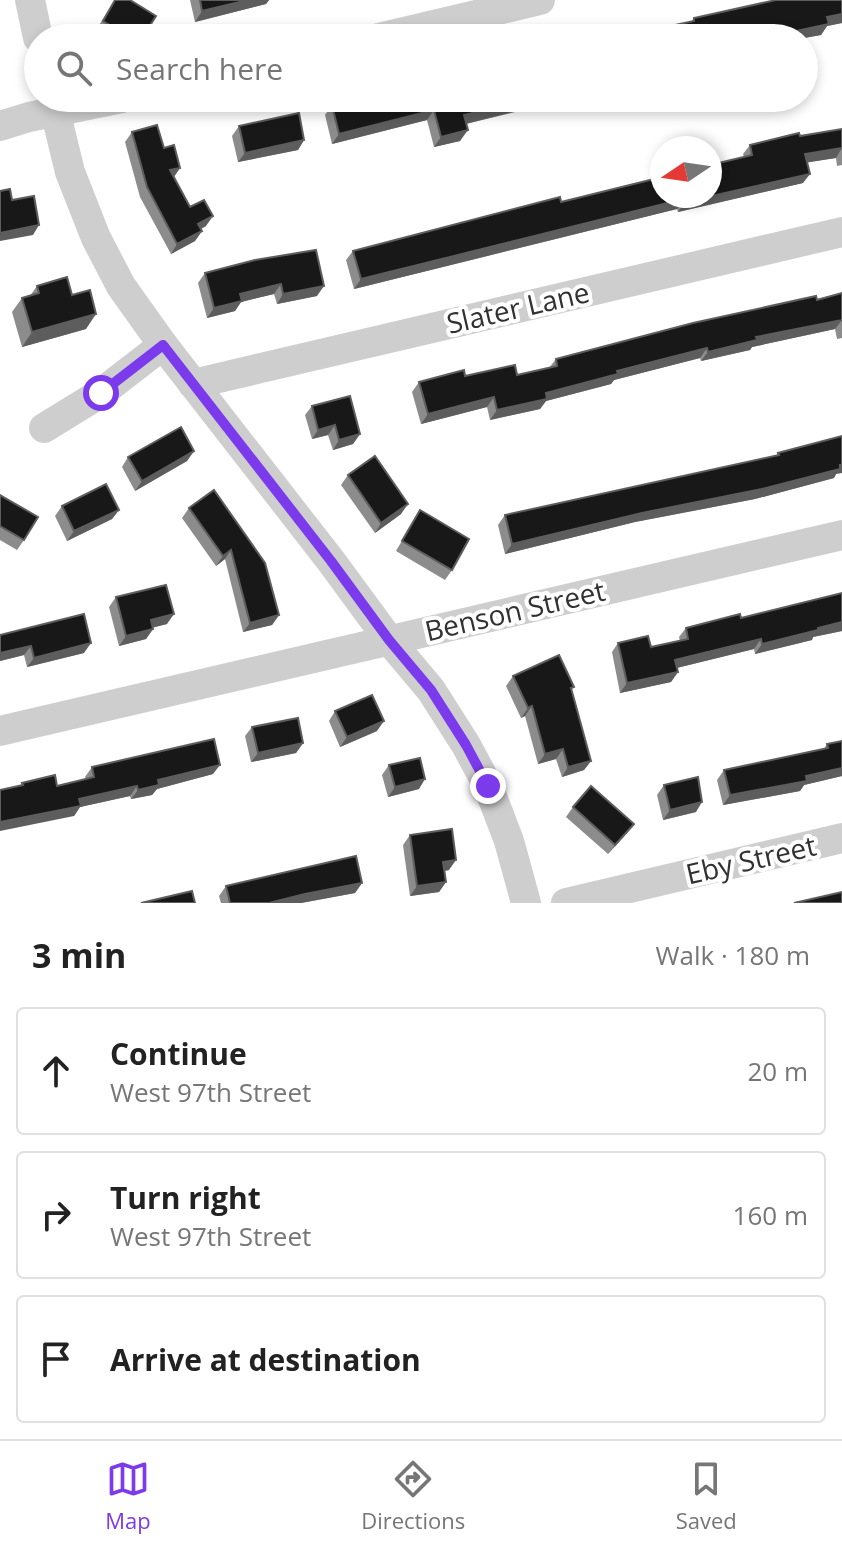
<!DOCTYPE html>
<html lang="en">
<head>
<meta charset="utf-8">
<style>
	body { margin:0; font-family:"Open Sans",sans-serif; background:#f2f2f2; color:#222 }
	.compass { position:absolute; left:650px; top:136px; width:72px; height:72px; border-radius:50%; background:#fff; box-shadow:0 4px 12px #0003; rotate:257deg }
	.stop { position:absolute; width:24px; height:24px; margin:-18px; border:6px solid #7c3aed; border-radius:50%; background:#fff }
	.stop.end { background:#7c3aed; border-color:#fff; box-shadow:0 2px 8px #0008 }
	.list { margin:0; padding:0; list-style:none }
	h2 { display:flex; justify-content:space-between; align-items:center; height:104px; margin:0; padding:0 32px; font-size:34px }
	h2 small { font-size:26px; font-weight:400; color:#767676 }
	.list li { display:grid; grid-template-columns:52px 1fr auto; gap:24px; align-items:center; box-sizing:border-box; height:128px; margin:0 16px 16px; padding:0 16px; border:2px solid #e0e0e0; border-radius:8px }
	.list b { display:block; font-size:30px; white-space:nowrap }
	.list p { margin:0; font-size:26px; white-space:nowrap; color:#767676 }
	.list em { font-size:26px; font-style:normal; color:#767676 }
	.icon { flex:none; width:44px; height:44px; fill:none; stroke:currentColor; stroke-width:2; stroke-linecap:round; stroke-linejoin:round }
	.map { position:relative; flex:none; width:842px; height:903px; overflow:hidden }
	.search { position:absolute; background:#fff; box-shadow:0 4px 12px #0003; left:24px; right:24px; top:24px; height:88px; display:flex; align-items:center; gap:20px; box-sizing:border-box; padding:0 28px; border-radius:44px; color:#767676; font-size:30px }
	.sheet { height:536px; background:#fff }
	nav { display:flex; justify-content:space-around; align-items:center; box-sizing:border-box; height:112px; border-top:2px solid #e0e0e0; background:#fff; font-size:22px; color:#767676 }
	nav a { display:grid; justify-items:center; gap:4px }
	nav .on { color:#7c3aed }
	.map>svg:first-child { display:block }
</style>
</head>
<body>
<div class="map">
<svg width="842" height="903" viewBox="0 0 842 903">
	<rect width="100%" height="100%" fill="#fff"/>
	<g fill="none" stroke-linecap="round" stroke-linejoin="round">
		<g stroke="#cecece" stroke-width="30">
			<path d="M 30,0 L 38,38"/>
			<path d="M 378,38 L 540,0"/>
			<path d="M 52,98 L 70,172 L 96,238 L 121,286 L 163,345 L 331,561 L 389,640 L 431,690 L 466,745 L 488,786 L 509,841 L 526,903"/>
			<path d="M 0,126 L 29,117 L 122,98"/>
			<path d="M 193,384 L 842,232"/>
			<path d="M 44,428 L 101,393 L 163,345"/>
			<path d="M 0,731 L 842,535"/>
			<path d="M 566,903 L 842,838"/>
		</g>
	</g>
	<g fill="#8c8c8c">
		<path d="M 115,0 L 142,38 L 108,38 L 96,30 Z"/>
		<path d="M 190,0 L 269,0 L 266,4 L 195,22 Z"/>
		<path d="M 842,0 L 842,23 L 827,26 L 821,35 L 804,38 L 614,38 L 691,22 L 694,18 Z"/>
		<path d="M 569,99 L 466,124 L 460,141 L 434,147 L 427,120 L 332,144 L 325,115 L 332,105 Z"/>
		<path d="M 239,126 L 304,140 L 298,150 L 238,162 L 232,136 Z"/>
		<path d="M 842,129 L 842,165 L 837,166 L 836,158 L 807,162 L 803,183 L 678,212 L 677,209 L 354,289 L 346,260 L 353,251 L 561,202 L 744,157 L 743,154 L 750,145 Z"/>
		<path d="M 132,132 L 164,148 L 180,168 L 174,177 L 190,207 L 206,226 L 201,229 L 202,231 L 195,241 L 171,254 L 140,197 L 125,142 Z"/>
		<path d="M 255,260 L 317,296 L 277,304 L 274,294 L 241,302 L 235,311 L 207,318 L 198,283 L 205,273 Z"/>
		<path d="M 37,286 L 72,295 L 86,329 L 22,347 L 12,312 L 22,298 L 30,296 Z"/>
		<path d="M 842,293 L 842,338 L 837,339 L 835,329 L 752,347 L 750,350 L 701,361 L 700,358 L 614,380 L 611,384 L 546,401 L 540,409 L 490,420 L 487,407 L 421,424 L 412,392 L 419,382 L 465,376 L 517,375 L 549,368 L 556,359 Z"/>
		<path d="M 312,406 L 360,434 L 353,444 L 333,450 L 328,435 L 312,439 L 305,415 Z"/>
		<path d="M 194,451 L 187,461 L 135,491 L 122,467 L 128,457 Z"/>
		<path d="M 778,453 L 836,474 L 834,478 L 755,499 L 635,522 L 505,554 L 498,525 L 505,515 L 776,456 Z"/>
		<path d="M 348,475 L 401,514 L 375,533 L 341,485 Z"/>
		<path d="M 214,490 L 279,615 L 272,625 L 243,632 L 225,559 L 216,566 L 182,518 L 189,508 Z"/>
		<path d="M 0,495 L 24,540 L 17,550 L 0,540 Z"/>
		<path d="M 62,506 L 119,510 L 112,519 L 67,541 L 55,516 Z"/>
		<path d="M 420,510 L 452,570 L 445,580 L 396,551 Z"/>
		<path d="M 842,593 L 842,631 L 813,637 L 812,640 L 755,654 L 754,649 L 677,668 L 678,672 L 671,682 L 620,693 L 612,652 L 618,643 L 651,647 L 680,641 L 679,637 L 686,628 L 741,618 Z"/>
		<path d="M 116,597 L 167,624 L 153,627 L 153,629 L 146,639 L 119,646 L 109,607 Z"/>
		<path d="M 0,635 L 84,653 L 27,667 L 24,655 L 0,661 Z"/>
		<path d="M 513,676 L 574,687 L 571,690 L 591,761 L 584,770 L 562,777 L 556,759 L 538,764 L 525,716 L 521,718 L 506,686 Z"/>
		<path d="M 335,711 L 377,731 L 340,747 L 329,721 Z"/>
		<path d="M 252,727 L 303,743 L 296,753 L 251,762 L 245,736 Z"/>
		<path d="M 842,741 L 842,776 L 804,785 L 800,791 L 723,805 L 717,780 L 724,770 L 824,749 L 827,744 Z"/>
		<path d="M 389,765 L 419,789 L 388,797 L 382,775 Z"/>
		<path d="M 92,767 L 213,774 L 157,789 L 152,795 L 131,799 L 130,796 L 80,807 L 74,816 L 20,786 L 22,783 L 57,786 L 86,779 L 85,777 Z"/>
		<path d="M 664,785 L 696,812 L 663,820 L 657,795 Z"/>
		<path d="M 573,807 L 634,824 L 608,854 L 566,817 Z"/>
		<path d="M 410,835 L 449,870 L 445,871 L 446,882 L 439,892 L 410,896 L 403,845 Z"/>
		<path d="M 362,883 L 355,893 L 301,903 L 221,903 L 219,896 L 226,886 Z"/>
	</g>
	<g fill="#5d5d5d">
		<path d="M 248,0 L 269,0 L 266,4 L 195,22 L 202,11 Z"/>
		<path d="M 842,14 L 842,23 L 827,26 L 821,35 L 804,38 L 772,38 L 773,36 L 827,17 Z"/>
		<path d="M 772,30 L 767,38 L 738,38 Z"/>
		<path d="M 537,98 L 570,98 L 457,126 L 464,115 Z"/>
		<path d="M 434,110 L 427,120 L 332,144 L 339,134 Z"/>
		<path d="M 468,130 L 460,141 L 434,147 L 441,137 Z"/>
		<path d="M 304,140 L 298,150 L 238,162 L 245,153 Z"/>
		<path d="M 842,148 L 836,158 L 798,164 L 805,154 Z"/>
		<path d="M 180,168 L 173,178 L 170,170 Z"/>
		<path d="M 810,174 L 803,183 L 678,212 L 685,202 Z"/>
		<path d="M 684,199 L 677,209 L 354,289 L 361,279 Z"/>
		<path d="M 213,216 L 206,226 L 191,234 L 198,224 Z"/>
		<path d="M 39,225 L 33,235 L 0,241 L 0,233 Z"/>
		<path d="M 202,231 L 195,241 L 171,254 L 177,244 Z"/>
		<path d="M 281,284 L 274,294 L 241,302 L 235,311 L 207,318 L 214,308 L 240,294 Z"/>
		<path d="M 324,286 L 317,296 L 277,304 L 283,294 Z"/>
		<path d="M 96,314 L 86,329 L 22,347 L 32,332 Z"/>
		<path d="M 842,320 L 835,329 L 752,347 L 750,350 L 701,361 L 708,352 L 756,337 Z"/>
		<path d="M 707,348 L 700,358 L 614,380 L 611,384 L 546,401 L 540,409 L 490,420 L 497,410 L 546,393 L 617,371 Z"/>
		<path d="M 494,397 L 487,407 L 421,424 L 428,414 Z"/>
		<path d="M 335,425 L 328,435 L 312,439 L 318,430 Z"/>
		<path d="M 360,434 L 353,444 L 333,450 L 339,440 Z"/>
		<path d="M 194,451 L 187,461 L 135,491 L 142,481 Z"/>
		<path d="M 842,465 L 842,473 L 836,474 L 834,478 L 755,499 L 635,522 L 505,554 L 512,544 Z"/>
		<path d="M 408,504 L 401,514 L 375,533 L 381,523 Z"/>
		<path d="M 119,510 L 112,519 L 67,541 L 74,531 Z"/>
		<path d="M 231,550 L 225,559 L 216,566 L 223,556 Z"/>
		<path d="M 174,614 L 167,624 L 144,630 L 151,620 Z"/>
		<path d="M 279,615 L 272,625 L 243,632 L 250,623 Z"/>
		<path d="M 842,622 L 842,631 L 813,637 L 812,640 L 755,654 L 762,644 Z"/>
		<path d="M 153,629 L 146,639 L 119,646 L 126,636 Z"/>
		<path d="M 761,639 L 754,649 L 668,670 L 675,660 Z"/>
		<path d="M 91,643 L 84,653 L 27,667 L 34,658 Z"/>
		<path d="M 31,646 L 24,655 L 0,661 L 0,653 Z"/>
		<path d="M 678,672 L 671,682 L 620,693 L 627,683 Z"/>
		<path d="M 532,706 L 525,716 L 521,718 L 528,708 Z"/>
		<path d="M 384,721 L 377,731 L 340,747 L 347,737 Z"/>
		<path d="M 303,743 L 296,753 L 251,762 L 258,753 Z"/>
		<path d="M 563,749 L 556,759 L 538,764 L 545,754 Z"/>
		<path d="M 591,761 L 584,770 L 562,777 L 568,767 Z"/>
		<path d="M 220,765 L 213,774 L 157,789 L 152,795 L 131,799 L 138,790 L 158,780 Z"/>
		<path d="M 842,768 L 842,776 L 804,785 L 800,791 L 723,805 L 730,795 Z"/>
		<path d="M 425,779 L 419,789 L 388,797 L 395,787 Z"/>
		<path d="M 137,786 L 130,796 L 80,807 L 74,816 L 0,831 L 0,822 L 79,799 Z"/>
		<path d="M 702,802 L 696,812 L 663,820 L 670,810 Z"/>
		<path d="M 634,824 L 627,833 L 608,854 L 615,845 Z"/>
		<path d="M 456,860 L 449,870 L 437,872 L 443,862 Z"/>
		<path d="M 446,882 L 439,892 L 410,896 L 417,886 Z"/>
		<path d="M 362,883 L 355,893 L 301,903 L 269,903 L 305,894 Z"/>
	</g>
	<g fill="#181818" stroke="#5d5d5d" stroke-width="2">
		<path d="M 115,0 L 130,0 L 156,16 L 142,38 L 131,38 L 103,21 Z"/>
		<path d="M 200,0 L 248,0 L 202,11 Z"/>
		<path d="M 776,0 L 842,0 L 842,14 L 827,17 L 829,24 L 773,36 L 772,30 L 738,38 L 614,38 L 694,21 L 694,18 Z"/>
		<path d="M 361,98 L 537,98 L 464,115 L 468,130 L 441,137 L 434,110 L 339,134 L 332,105 Z"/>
		<path d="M 299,113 L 304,140 L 245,153 L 239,126 Z"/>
		<path d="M 157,125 L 164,148 L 174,145 L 180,168 L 170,170 L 190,207 L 204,200 L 213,216 L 198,224 L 202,231 L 177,244 L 147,187 L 132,132 Z"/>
		<path d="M 842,129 L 842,148 L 805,154 L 810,174 L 685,202 L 684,199 L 361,279 L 353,251 L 560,197 L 561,202 L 662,177 L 662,196 L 710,196 L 710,165 L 752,155 L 750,145 L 799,133 L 800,136 Z"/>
		<path d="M 10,189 L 12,200 L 34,196 L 39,225 L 0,233 L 0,191 Z"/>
		<path d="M 316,250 L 324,286 L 283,294 L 281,284 L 240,294 L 242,301 L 214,308 L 205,273 L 255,260 Z"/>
		<path d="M 67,277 L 72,295 L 90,290 L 96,314 L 32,332 L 22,298 L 39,293 L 37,286 Z"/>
		<path d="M 842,293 L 842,321 L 842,320 L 756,337 L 757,340 L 708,352 L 707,348 L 617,371 L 618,374 L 546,393 L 547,399 L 497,410 L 494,397 L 428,414 L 419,382 L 464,370 L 465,376 L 515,365 L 517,375 L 557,366 L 556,359 L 693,323 L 816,296 L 817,300 Z"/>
		<path d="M 350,396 L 360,434 L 339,440 L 335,425 L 318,430 L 312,406 Z"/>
		<path d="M 181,427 L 194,451 L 142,481 L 128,457 Z"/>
		<path d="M 842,436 L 842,465 L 840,465 L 840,469 L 762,489 L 642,513 L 512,544 L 505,515 L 779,455 L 778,453 Z"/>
		<path d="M 375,456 L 408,504 L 381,523 L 348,475 Z"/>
		<path d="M 106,484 L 119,510 L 74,531 L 62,506 Z"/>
		<path d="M 214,490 L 265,563 L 279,615 L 250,623 L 231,550 L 223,556 L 189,508 Z"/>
		<path d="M 0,495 L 38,517 L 24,540 L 0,526 Z"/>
		<path d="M 420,510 L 469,539 L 452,570 L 402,541 Z"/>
		<path d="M 166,585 L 174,614 L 151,620 L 153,629 L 126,636 L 116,597 Z"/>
		<path d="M 842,593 L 842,622 L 818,628 L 818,630 L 762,644 L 761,639 L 675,660 L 678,672 L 627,683 L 618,643 L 648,636 L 651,647 L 688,639 L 686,628 L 740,614 L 741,618 Z"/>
		<path d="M 84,614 L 91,643 L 34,658 L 31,646 L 0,653 L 0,635 Z"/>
		<path d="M 559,655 L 574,687 L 571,688 L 591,761 L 568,767 L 563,749 L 545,754 L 532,706 L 528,708 L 513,676 Z"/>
		<path d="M 372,695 L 384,721 L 347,737 L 335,711 Z"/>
		<path d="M 298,718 L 303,743 L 258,753 L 252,727 Z"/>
		<path d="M 214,739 L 220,765 L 158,780 L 159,785 L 138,790 L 137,786 L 79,799 L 81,806 L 0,822 L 0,790 L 23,785 L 22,783 L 55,775 L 57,786 L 94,777 L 92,767 Z"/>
		<path d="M 842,741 L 842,768 L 806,776 L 807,781 L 730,795 L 724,770 L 828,748 L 827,744 Z"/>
		<path d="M 420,758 L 425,779 L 395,787 L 389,765 Z"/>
		<path d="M 698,777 L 702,802 L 670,810 L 664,785 Z"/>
		<path d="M 591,786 L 634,824 L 615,845 L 573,807 Z"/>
		<path d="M 452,829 L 456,860 L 443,862 L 446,882 L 417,886 L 410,835 Z"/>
		<path d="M 356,856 L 362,883 L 305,894 L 269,903 L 230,903 L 226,886 Z"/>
		<path d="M 192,891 L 195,903 L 141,903 Z"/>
		<path d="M 842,892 L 842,903 L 794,903 Z"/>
	</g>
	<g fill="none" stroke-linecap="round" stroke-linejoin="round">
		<path stroke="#7c3aed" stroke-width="10" d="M 101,393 L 163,345 L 331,561 L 389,640 L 431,690 L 466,745 L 488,786"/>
	</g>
	<g text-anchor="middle" stroke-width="8" stroke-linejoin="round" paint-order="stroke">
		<g font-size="28" fill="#313131" stroke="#fff">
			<text transform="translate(518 308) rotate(-13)" y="10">Slater Lane</text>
			<text transform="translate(515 611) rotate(-13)" y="10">Benson Street</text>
			<text transform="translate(751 860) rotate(-13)" y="10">Eby Street</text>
		</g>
	</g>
</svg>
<svg class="compass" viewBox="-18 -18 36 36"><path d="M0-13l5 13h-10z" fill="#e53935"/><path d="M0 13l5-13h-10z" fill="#767676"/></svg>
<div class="stop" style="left:101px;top:393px"></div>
<div class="stop end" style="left:488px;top:786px"></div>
<div class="search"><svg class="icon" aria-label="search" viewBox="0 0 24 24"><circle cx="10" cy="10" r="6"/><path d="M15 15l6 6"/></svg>Search here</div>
</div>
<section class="sheet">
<h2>3 min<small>Walk · 180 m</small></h2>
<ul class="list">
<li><svg class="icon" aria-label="ahead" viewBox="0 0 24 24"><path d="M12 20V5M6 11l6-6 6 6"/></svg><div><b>Continue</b><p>West 97th Street</p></div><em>20 m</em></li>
<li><svg class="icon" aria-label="right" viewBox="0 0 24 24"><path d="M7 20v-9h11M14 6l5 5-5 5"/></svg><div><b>Turn right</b><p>West 97th Street</p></div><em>160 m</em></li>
<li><svg class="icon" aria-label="arrive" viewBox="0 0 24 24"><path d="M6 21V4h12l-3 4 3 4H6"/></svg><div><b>Arrive at destination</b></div></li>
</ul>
</section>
<nav>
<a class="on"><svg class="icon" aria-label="map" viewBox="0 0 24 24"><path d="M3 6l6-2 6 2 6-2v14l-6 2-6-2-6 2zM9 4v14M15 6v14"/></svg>Map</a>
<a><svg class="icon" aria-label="directions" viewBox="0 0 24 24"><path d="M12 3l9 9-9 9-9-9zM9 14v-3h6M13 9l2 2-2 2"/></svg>Directions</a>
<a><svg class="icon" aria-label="saved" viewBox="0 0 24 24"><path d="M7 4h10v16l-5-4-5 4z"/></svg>Saved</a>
</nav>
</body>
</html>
